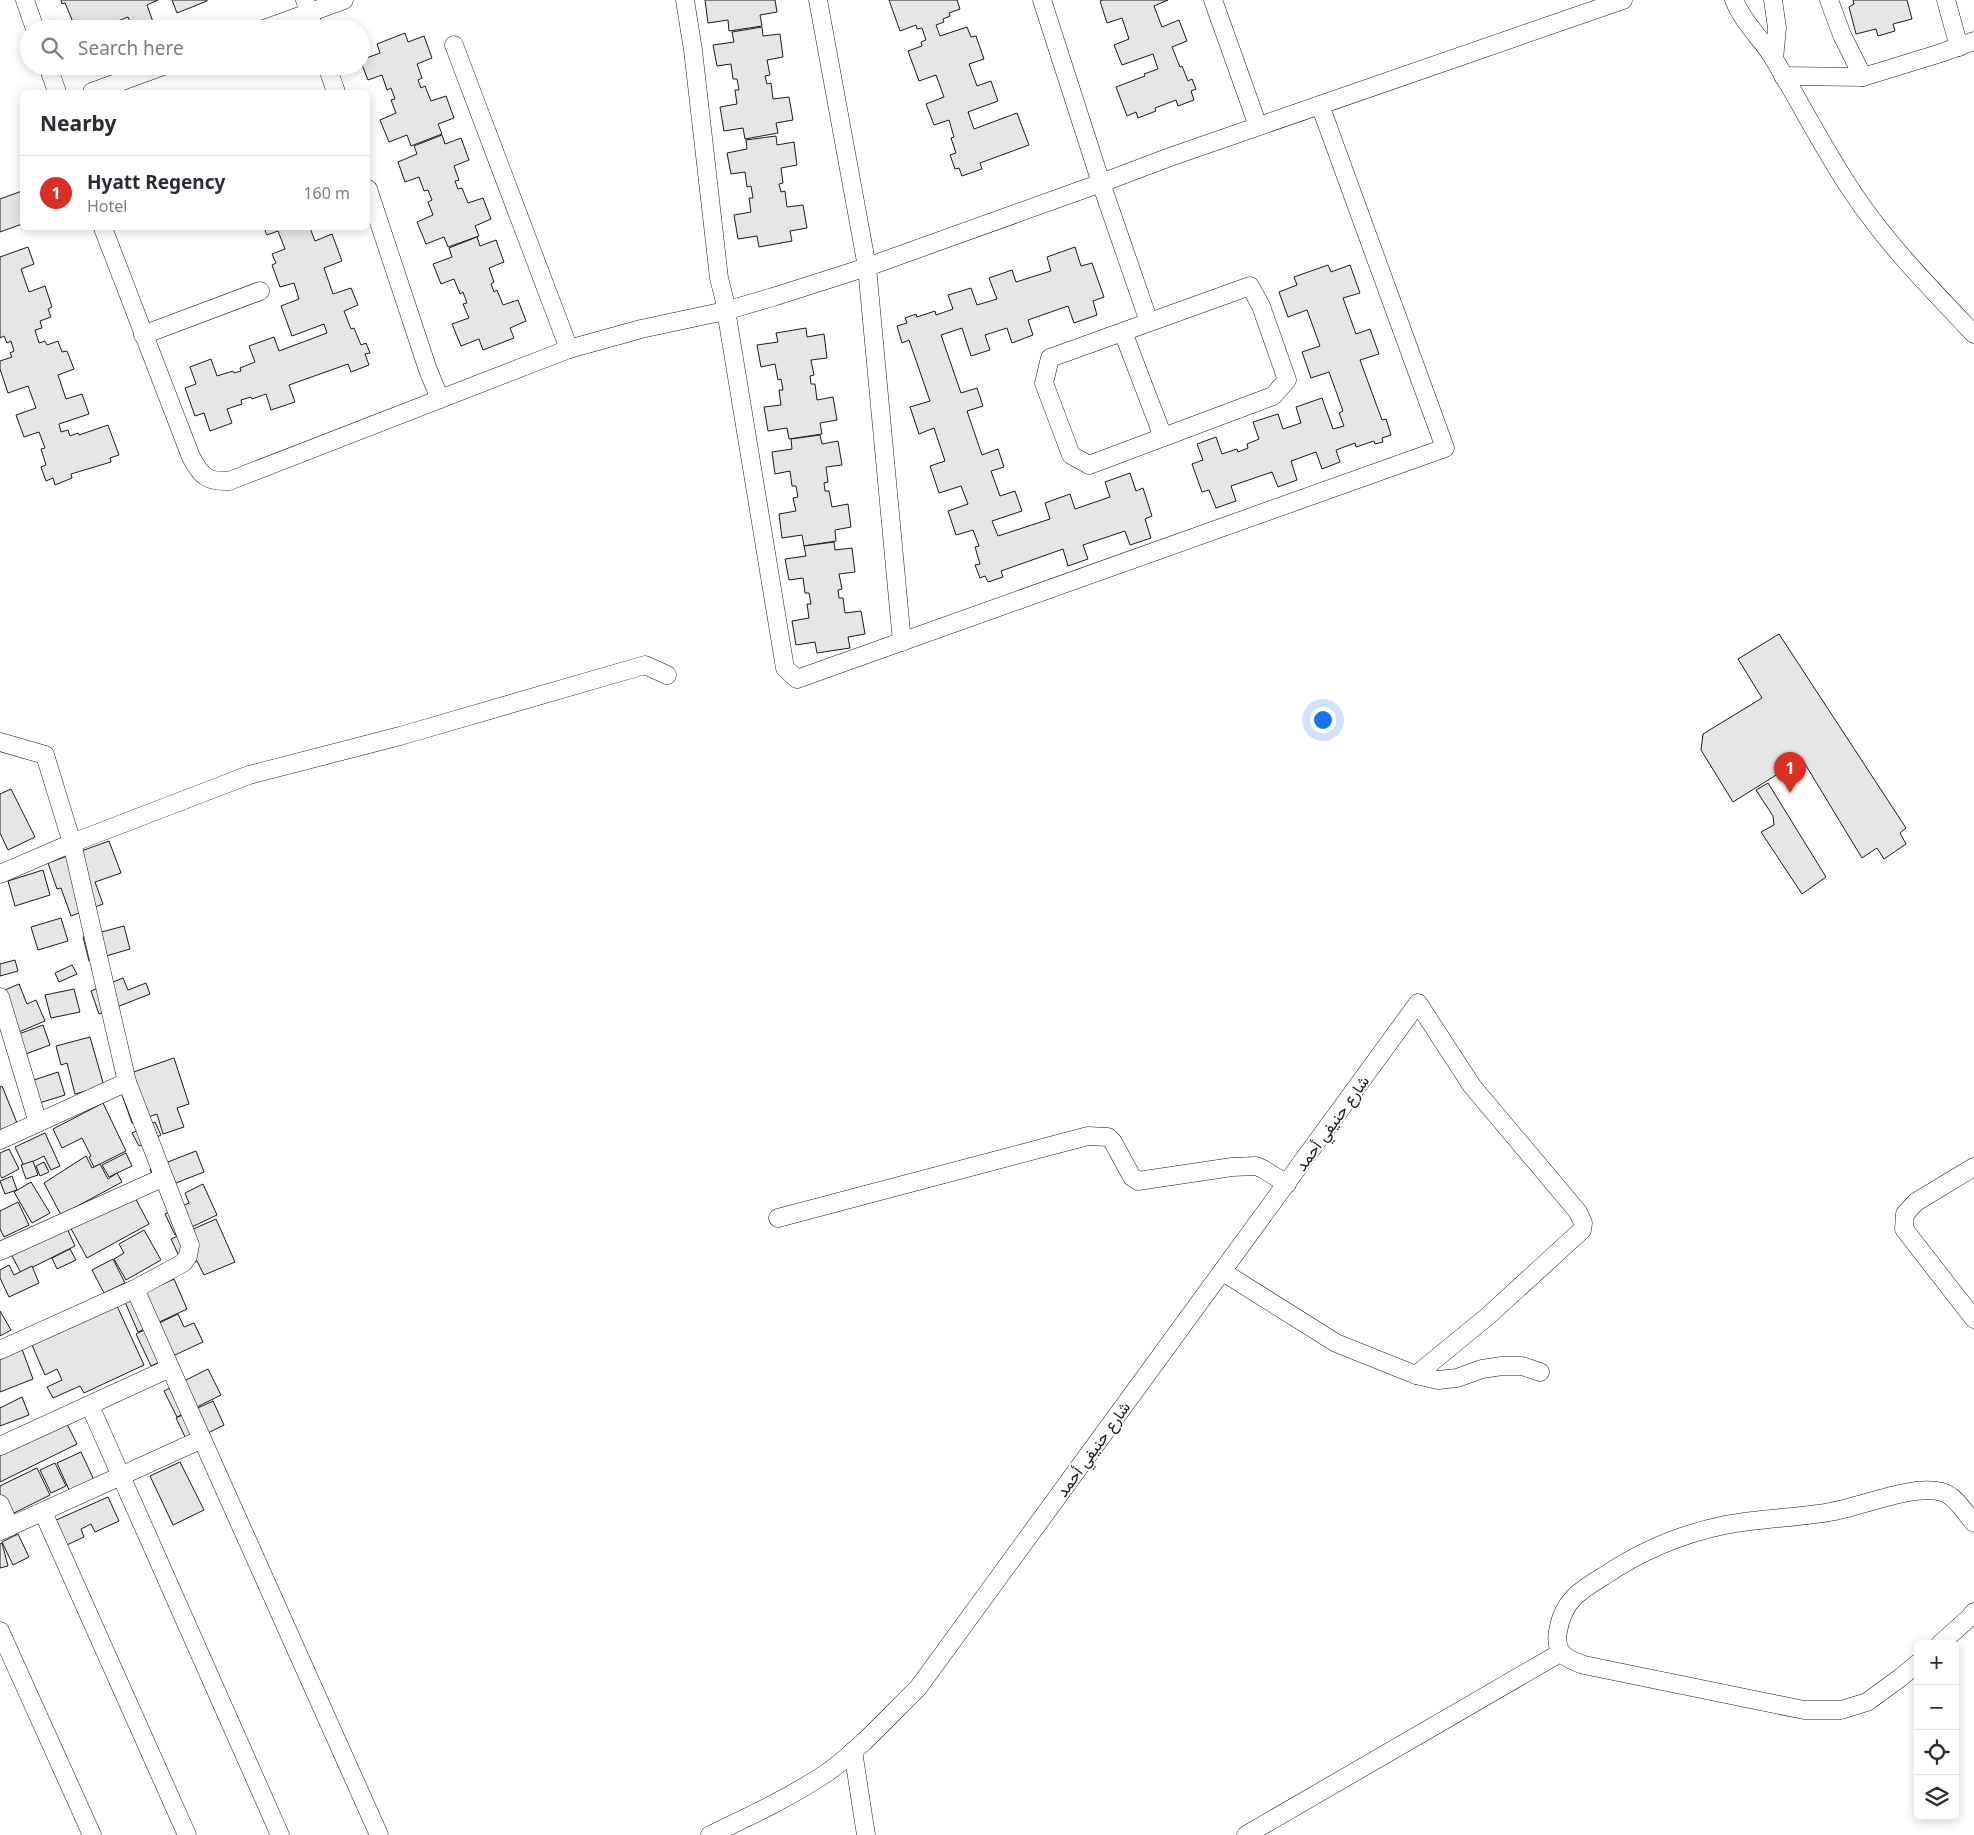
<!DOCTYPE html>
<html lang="en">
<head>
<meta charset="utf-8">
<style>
	body { margin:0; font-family:"Noto Sans",Vazirmatn,sans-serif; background:#f2f2f3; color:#2b2b33 }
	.controls { position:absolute; right:15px; bottom:15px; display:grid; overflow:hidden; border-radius:8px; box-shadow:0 2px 12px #0003 }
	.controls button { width:45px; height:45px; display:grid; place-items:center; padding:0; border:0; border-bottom:1px solid #e1e1e2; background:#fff; color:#2b2b33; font:25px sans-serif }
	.you { position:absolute; left:1322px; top:719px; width:18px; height:18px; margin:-12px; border:4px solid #fff; border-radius:50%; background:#1a73e8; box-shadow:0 0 0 8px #1a73e833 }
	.badge { display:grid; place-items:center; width:32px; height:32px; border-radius:50%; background:#d93025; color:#fff; font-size:16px; font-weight:700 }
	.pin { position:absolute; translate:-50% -41px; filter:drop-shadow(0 1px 2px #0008) }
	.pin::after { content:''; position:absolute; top:26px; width:18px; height:15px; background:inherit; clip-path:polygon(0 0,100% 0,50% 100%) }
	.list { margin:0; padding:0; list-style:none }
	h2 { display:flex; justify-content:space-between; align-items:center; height:65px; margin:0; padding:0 20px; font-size:21px }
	h2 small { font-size:16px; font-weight:400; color:#7c7c81 }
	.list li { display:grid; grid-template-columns:32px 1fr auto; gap:15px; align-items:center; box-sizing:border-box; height:75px; padding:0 20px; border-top:1px solid #e1e1e2 }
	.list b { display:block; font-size:19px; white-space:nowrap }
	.list p { margin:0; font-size:16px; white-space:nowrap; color:#7c7c81 }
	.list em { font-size:16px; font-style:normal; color:#7c7c81 }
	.icon { flex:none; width:28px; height:28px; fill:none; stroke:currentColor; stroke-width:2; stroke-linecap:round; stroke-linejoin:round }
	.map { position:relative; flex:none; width:1974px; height:1835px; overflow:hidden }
	.search { position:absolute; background:#fff; box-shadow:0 2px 12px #0003; left:20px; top:20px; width:350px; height:55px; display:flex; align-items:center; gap:12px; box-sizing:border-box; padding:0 18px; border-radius:28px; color:#7c7c81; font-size:19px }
	.panel { position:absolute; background:#fff; box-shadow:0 2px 12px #0003; left:20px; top:90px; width:350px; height:140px; border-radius:8px }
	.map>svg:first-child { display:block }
</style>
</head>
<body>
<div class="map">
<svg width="1974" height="1835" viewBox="0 0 1974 1835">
	<rect width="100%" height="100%" fill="#fff"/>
	<g fill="#e6e6e6" stroke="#1a1a1a">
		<path d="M 61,0 L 158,0 L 147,5 L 153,22 L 137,29 L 133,29 L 128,17 L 98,29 L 71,29 L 69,23 L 73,22 L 65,3 L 62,4 Z"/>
		<path d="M 172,0 L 207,0 L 207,1 L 177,13 Z"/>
		<path d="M 705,0 L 775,0 L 777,12 L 760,15 L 762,26 L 729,31 L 728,20 L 708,23 Z"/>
		<path d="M 889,0 L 957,0 L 960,9 L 949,13 L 950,16 L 943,19 L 944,22 L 936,25 L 940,36 L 967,27 L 971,37 L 976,36 L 984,59 L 969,64 L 977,86 L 991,81 L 998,101 L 968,112 L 974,129 L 1017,113 L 1029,145 L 980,163 L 982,169 L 962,176 L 959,168 L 955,169 L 950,155 L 956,153 L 951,138 L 954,137 L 949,120 L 934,125 L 926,104 L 944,97 L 936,75 L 919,81 L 908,51 L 922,46 L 921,42 L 926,40 L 922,28 L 917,29 L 916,25 L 900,31 Z"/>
		<path d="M 1103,0 L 1168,0 L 1154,6 L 1162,27 L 1179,20 L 1187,41 L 1172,47 L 1180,67 L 1182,66 L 1188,81 L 1192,79 L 1196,89 L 1191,91 L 1194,100 L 1178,106 L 1176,100 L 1155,108 L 1156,111 L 1138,118 L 1136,112 L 1127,116 L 1116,87 L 1145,76 L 1144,74 L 1158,69 L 1153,54 L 1122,65 L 1114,45 L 1129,39 L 1122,18 L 1107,23 L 1100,1 Z"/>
		<path d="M 1853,0 L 1907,0 L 1912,19 L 1893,24 L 1895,31 L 1878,36 L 1876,29 L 1856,34 L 1849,7 L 1854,4 Z"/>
		<path d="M 762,27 L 763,36 L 780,34 L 783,57 L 767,60 L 770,75 L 765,76 L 767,84 L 771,83 L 773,99 L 789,97 L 793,120 L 776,123 L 778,133 L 745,139 L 743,128 L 724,131 L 720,107 L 737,104 L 735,90 L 739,90 L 737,79 L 733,79 L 731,64 L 717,66 L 713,45 L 734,42 L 732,32 Z"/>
		<path d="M 405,33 L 408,42 L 424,36 L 432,58 L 417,64 L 422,78 L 418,80 L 421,88 L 425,86 L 431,101 L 446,96 L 454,118 L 438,124 L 442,134 L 411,146 L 407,135 L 389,142 L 380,120 L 396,113 L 391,100 L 395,99 L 391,88 L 387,90 L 382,75 L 368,80 L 361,62 L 361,60 L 380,53 L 377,44 Z"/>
		<path d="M 442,135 L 445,144 L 461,138 L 469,160 L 454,166 L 459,180 L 455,181 L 458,189 L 462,188 L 468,203 L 483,198 L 491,219 L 475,226 L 479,236 L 448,247 L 444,237 L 426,244 L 417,222 L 433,215 L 428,202 L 432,200 L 428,190 L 424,191 L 419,177 L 405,182 L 398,162 L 417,154 L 414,146 Z"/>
		<path d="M 776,136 L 777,145 L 794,142 L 797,165 L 781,168 L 783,183 L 779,184 L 781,192 L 785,191 L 787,207 L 803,205 L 807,228 L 790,231 L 792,241 L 759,247 L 757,236 L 738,239 L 734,215 L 751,212 L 749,198 L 753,198 L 751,186 L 747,187 L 745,172 L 731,174 L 727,153 L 747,149 L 746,140 Z"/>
		<path d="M 22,191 L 22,224 L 0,232 L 0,199 Z"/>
		<path d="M 264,228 L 310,228 L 315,241 L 332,234 L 342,261 L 324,268 L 333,294 L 351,288 L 358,305 L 344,311 L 351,329 L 354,328 L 361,345 L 366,343 L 370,353 L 365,354 L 369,365 L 351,372 L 348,364 L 289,385 L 295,402 L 271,410 L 266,394 L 252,399 L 251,397 L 241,400 L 242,404 L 227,409 L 232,423 L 210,431 L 204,413 L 195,416 L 185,388 L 196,384 L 190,367 L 211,359 L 217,376 L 233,371 L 234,373 L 241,371 L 240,368 L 255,362 L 249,346 L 274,337 L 279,351 L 327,333 L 324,324 L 292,336 L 281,306 L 299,299 L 294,283 L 280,287 L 272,265 L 276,263 L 272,254 L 285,249 L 278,231 L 267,235 Z"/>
		<path d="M 477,237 L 480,246 L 496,240 L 504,262 L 489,268 L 494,282 L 491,284 L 494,292 L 497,290 L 503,305 L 518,300 L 526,321 L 510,328 L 514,338 L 483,350 L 479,339 L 461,346 L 452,324 L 469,318 L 463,304 L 467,303 L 463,292 L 460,294 L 454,279 L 441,284 L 433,264 L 452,257 L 449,248 Z"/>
		<path d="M 28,247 L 34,264 L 21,269 L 29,292 L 45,286 L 52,307 L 48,309 L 51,317 L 40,321 L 42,328 L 35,330 L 39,343 L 45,341 L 47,345 L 58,341 L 62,352 L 67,351 L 74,369 L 58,375 L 66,399 L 82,394 L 89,414 L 59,424 L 61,432 L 68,430 L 70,436 L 78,433 L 79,435 L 108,425 L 119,455 L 110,458 L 111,462 L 71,474 L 72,478 L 55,485 L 53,478 L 46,481 L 41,467 L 46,465 L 41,449 L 45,448 L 39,432 L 24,437 L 16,415 L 36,408 L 28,386 L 8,393 L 0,369 L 0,361 L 12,357 L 10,353 L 14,351 L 11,341 L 7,343 L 4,336 L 0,338 L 0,257 Z"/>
		<path d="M 1075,247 L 1081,266 L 1092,263 L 1104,297 L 1093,301 L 1097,315 L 1074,323 L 1068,306 L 1028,320 L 1033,335 L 1012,343 L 1007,328 L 985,335 L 990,350 L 971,356 L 962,328 L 941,335 L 961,393 L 977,388 L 983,406 L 967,411 L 982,455 L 998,449 L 1004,467 L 991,471 L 1000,496 L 1015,491 L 1022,511 L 992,521 L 998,536 L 1050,519 L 1045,503 L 1070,494 L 1075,509 L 1110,497 L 1105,482 L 1130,473 L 1136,491 L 1143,488 L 1152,516 L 1145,519 L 1151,538 L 1130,545 L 1125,531 L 1083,545 L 1088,559 L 1068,566 L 1063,549 L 1001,571 L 1003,577 L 988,582 L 985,576 L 980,578 L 975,565 L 980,564 L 975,547 L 979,546 L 973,530 L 956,535 L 948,511 L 968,504 L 961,486 L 939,493 L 930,466 L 945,461 L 934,428 L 919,434 L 910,407 L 930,401 L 909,340 L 902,343 L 897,326 L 907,323 L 905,318 L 916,314 L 917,317 L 935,311 L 936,315 L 953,309 L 948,295 L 971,288 L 977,305 L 997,299 L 989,278 L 1012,270 L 1016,282 L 1051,271 L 1047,257 Z"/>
		<path d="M 1328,265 L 1331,272 L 1350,265 L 1360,293 L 1343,298 L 1356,334 L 1370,329 L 1379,354 L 1360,360 L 1382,420 L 1386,419 L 1391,435 L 1382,438 L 1383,442 L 1375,444 L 1374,441 L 1356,447 L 1355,443 L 1336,450 L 1340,462 L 1322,469 L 1316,452 L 1291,461 L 1297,480 L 1278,487 L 1272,472 L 1231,486 L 1236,501 L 1216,508 L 1209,490 L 1202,492 L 1192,464 L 1203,460 L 1197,444 L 1216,437 L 1222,454 L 1237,449 L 1238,452 L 1248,448 L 1247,444 L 1259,439 L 1253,422 L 1278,414 L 1283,429 L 1301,423 L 1296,407 L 1322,398 L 1333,429 L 1344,426 L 1339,413 L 1343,411 L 1329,372 L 1311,378 L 1302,352 L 1320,346 L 1307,310 L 1288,317 L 1279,292 L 1297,285 L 1294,277 Z"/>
		<path d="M 806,328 L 807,337 L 824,334 L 827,358 L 811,360 L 814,375 L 810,376 L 811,384 L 815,384 L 817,400 L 833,397 L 837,420 L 820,423 L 822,434 L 789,439 L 787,428 L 768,431 L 764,407 L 781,405 L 779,390 L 783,390 L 781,379 L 778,380 L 775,364 L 761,367 L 757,345 L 778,342 L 776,333 Z"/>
		<path d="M 820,435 L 822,444 L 838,441 L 842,465 L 826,467 L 828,482 L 824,483 L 825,491 L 829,491 L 832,507 L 848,504 L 851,527 L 835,530 L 836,541 L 804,546 L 802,535 L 782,538 L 779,514 L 796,511 L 793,498 L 798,497 L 796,486 L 792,486 L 790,471 L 775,474 L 772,452 L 792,449 L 791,439 Z"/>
		<path d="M 834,542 L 835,550 L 852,548 L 855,572 L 839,574 L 842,589 L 838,590 L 839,598 L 843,598 L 845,613 L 861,611 L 865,634 L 848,637 L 850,648 L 817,653 L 815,642 L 796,645 L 792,621 L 809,618 L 807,604 L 811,604 L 809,593 L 805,593 L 803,578 L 789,580 L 785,559 L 806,556 L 804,546 Z"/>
		<path d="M 1779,634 L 1906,828 L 1900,833 L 1906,844 L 1884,859 L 1877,848 L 1862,858 L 1802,759 L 1733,802 L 1701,750 L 1703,734 L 1762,698 L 1738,659 Z"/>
		<path d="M 1768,783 L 1826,877 L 1802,894 L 1761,832 L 1774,825 L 1773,816 L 1756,790 Z"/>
		<path d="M 11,789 L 35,837 L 8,850 L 0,833 L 0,794 Z"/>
		<path d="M 109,841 L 121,873 L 95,882 L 103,904 L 71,916 L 61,888 L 57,889 L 48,863 Z"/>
		<path d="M 43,870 L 50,895 L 15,906 L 8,881 Z"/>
		<path d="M 61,918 L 68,941 L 38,950 L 31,927 Z"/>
		<path d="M 124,926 L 130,949 L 89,961 L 83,937 Z"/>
		<path d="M 15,960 L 18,971 L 0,976 L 0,964 Z"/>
		<path d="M 72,965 L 77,974 L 59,982 L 55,973 Z"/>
		<path d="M 123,978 L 128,990 L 146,983 L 150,994 L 99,1014 L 91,991 Z"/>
		<path d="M 19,984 L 27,1004 L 36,1000 L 45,1021 L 14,1034 L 0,992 Z"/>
		<path d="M 74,989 L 80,1012 L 51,1018 L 45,995 Z"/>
		<path d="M 43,1025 L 50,1045 L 15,1058 L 8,1038 Z"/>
		<path d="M 90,1037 L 104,1086 L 75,1094 L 67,1063 L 61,1065 L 56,1046 Z"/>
		<path d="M 174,1058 L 189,1104 L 177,1108 L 184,1127 L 163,1134 L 157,1114 L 132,1123 L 116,1078 Z"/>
		<path d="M 58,1072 L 65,1095 L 33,1105 L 25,1083 Z"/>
		<path d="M 2,1086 L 17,1123 L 0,1130 L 0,1087 Z"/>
		<path d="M 103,1103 L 126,1151 L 94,1167 L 89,1157 L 91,1156 L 82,1138 L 62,1148 L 53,1129 Z"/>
		<path d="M 155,1122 L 161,1135 L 139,1146 L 132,1133 Z"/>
		<path d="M 45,1133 L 60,1166 L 51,1170 L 44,1156 L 24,1166 L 15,1147 Z"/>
		<path d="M 9,1149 L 19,1169 L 2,1178 L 0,1175 L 0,1153 Z"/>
		<path d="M 196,1151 L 204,1172 L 158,1190 L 150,1169 Z"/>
		<path d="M 126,1153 L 132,1166 L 109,1177 L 102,1165 Z"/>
		<path d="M 86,1156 L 92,1168 L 100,1164 L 108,1179 L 117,1173 L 122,1182 L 61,1215 L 44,1183 Z"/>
		<path d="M 33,1161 L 38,1175 L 26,1179 L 21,1165 Z"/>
		<path d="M 44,1162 L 49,1172 L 40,1176 L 36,1166 Z"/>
		<path d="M 12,1176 L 17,1190 L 5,1194 L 0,1181 Z"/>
		<path d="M 31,1182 L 50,1213 L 32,1223 L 14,1192 Z"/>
		<path d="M 203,1184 L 217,1215 L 175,1235 L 165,1214 L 189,1203 L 185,1193 Z"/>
		<path d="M 132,1192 L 149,1224 L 87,1258 L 69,1225 Z"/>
		<path d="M 18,1202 L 29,1225 L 4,1237 L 0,1229 L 0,1211 Z"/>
		<path d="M 216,1219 L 235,1262 L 204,1275 L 197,1261 L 184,1267 L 171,1239 Z"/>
		<path d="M 66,1226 L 75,1246 L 21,1273 L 11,1254 Z"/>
		<path d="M 144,1230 L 161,1260 L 126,1280 L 114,1259 L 124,1253 L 119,1244 Z"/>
		<path d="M 70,1249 L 76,1260 L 57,1269 L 52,1258 Z"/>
		<path d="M 113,1259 L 125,1283 L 104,1293 L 92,1270 Z"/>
		<path d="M 9,1265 L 14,1275 L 32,1266 L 39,1283 L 9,1297 L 0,1278 L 0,1270 Z"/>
		<path d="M 174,1279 L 187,1309 L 138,1332 L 125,1302 Z"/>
		<path d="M 117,1306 L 144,1365 L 84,1393 L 80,1386 L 53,1398 L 47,1387 L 62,1380 L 57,1369 L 45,1375 L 32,1345 Z"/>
		<path d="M 0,1311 L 11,1330 L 0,1336 Z"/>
		<path d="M 178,1314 L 184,1327 L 194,1323 L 203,1342 L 151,1366 L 136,1334 Z"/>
		<path d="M 22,1349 L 33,1379 L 0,1392 L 0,1358 Z"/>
		<path d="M 208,1369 L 221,1395 L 177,1417 L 164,1391 Z"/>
		<path d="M 22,1397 L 29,1415 L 0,1426 L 0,1408 Z"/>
		<path d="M 213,1401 L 224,1425 L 188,1443 L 176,1418 Z"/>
		<path d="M 66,1422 L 77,1444 L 0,1482 L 0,1454 Z"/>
		<path d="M 81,1452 L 94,1480 L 70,1492 L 57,1463 Z"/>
		<path d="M 180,1462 L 204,1510 L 173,1525 L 150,1476 Z"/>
		<path d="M 55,1463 L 66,1486 L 51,1493 L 40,1470 Z"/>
		<path d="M 37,1468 L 50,1495 L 0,1520 L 0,1486 Z"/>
		<path d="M 108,1497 L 119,1521 L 95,1532 L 91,1524 L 81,1529 L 84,1537 L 56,1550 L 45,1525 Z"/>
		<path d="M 18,1534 L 29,1557 L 13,1565 L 2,1542 Z"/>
		<path d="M 2,1543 L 8,1566 L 0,1568 L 0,1544 Z"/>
	</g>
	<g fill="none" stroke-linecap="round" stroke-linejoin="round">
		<g stroke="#1a1a1a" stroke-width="19">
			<g id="minor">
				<path d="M 25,0 L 35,29"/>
				<path d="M 305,0 L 314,29"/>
				<path d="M 685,0 L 693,50 L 719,278 L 724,298 L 785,668 L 797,679 L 1445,448 L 1320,105"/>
				<path d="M 818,0 L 867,267 L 902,642"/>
				<path d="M 1042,0 L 1101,183 L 1149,322"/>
				<path d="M 1213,0 L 1258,126"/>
				<path d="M 1734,0 C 1743,23 1762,39 1774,59 C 1801,104 1824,150 1853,193 C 1887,244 1932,290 1974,334"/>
				<path d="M 1773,0 L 1777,28 L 1774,59"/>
				<path d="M 1829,0 L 1842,35 L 1863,77"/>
				<path d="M 1946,0 L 1959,47"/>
				<path d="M 264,29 L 344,0"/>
				<path d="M 454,45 L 569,349"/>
				<path d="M 48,66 L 57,92"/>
				<path d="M 327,66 L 336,92"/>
				<path d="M 1783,76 L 1863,77 L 1941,53 L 1974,41"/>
				<path d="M 92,92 L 163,66"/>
				<path d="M 368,189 L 428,370 L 440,399"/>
				<path d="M 103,228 L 191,457 C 201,476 207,482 229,481 L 569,349 L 641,329 L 725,311 L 773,297 L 867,267 L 1101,183 L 1170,157 L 1623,0"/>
				<path d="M 1250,286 L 1261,306 L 1287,380 L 1273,396 L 1089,465 L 1071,455 L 1044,383 L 1050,358 Z"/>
				<path d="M 1123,332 L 1163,437"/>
				<path d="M 143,335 L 260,291"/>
				<path d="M 0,742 L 45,755 L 72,843 L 127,1082 L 190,1245 L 188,1256 L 183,1263 L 135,1289 L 0,1350"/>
				<path d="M 0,874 L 72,843 L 249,775 L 400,736 L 645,665 L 667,675"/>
				<path d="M 0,997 L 38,1123"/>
				<path d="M 0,1140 L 127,1082"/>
				<path d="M 1974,1167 L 1916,1202 L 1905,1214 L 1904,1229 L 1974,1319"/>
				<path d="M 778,1218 L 1088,1136 L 1108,1137 L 1113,1142 L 1132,1177 L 1138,1181 L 1232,1167 L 1256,1166 L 1263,1169 L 1287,1184"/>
				<path d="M 0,1251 L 162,1178"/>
				<path d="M 1223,1272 L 1336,1343 L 1416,1375 L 1438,1380 L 1457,1378 L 1482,1369 L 1502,1366 L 1522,1366 L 1540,1372"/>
				<path d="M 135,1289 L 379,1835"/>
				<path d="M 90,1406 L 280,1835"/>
				<path d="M 0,1446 L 170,1368"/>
				<path d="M 0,1504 L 10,1527"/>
				<path d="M 43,1512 L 187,1835"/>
				<path d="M 0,1531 L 202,1439"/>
				<path d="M 0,1631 L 92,1835"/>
				<path d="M 1940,1644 L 1969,1618 L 1974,1612"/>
				<path d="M 1918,1663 L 1900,1678 L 1867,1702 L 1841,1710 L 1804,1710 L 1584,1665 C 1566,1659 1554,1653 1558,1631 C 1563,1601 1579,1591 1604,1576 C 1641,1551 1681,1534 1725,1525 C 1760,1518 1796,1518 1830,1512 C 1862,1507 1911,1484 1942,1492 C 1955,1495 1965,1513 1974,1523"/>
				<path d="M 853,1751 L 866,1835"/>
				<path d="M 710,1835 C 750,1816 791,1797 828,1772 C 861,1748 889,1716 918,1688 L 1418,1003 L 1472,1086 L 1578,1212 L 1583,1223 L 1582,1230 L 1488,1316 L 1416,1375"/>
				<path d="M 1246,1835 L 1560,1653"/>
			</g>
		</g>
		<use href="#minor" stroke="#fff" stroke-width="18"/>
	</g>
	<g text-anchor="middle" stroke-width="4" stroke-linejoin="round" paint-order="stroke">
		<g font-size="16" fill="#1a1a1a" stroke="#fff">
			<text transform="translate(1332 1123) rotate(-54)" y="6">شارع حنيفي أحمد</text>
			<text transform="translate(1093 1449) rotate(-54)" y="6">شارع حنيفي أحمد</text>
		</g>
	</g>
</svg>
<div class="controls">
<button>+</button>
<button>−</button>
<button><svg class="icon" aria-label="locate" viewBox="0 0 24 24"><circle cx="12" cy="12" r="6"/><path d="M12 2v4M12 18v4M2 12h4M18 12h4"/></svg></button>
<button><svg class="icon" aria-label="layers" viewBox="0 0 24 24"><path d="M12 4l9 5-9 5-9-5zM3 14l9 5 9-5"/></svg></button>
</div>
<div class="you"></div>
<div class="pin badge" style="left:1790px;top:793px">1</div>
<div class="search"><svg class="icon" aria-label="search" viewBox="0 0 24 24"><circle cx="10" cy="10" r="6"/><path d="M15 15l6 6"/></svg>Search here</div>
<section class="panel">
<h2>Nearby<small></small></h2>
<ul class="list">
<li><span class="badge">1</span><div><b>Hyatt Regency</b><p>Hotel</p></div><em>160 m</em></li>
</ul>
</section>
</div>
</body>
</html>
